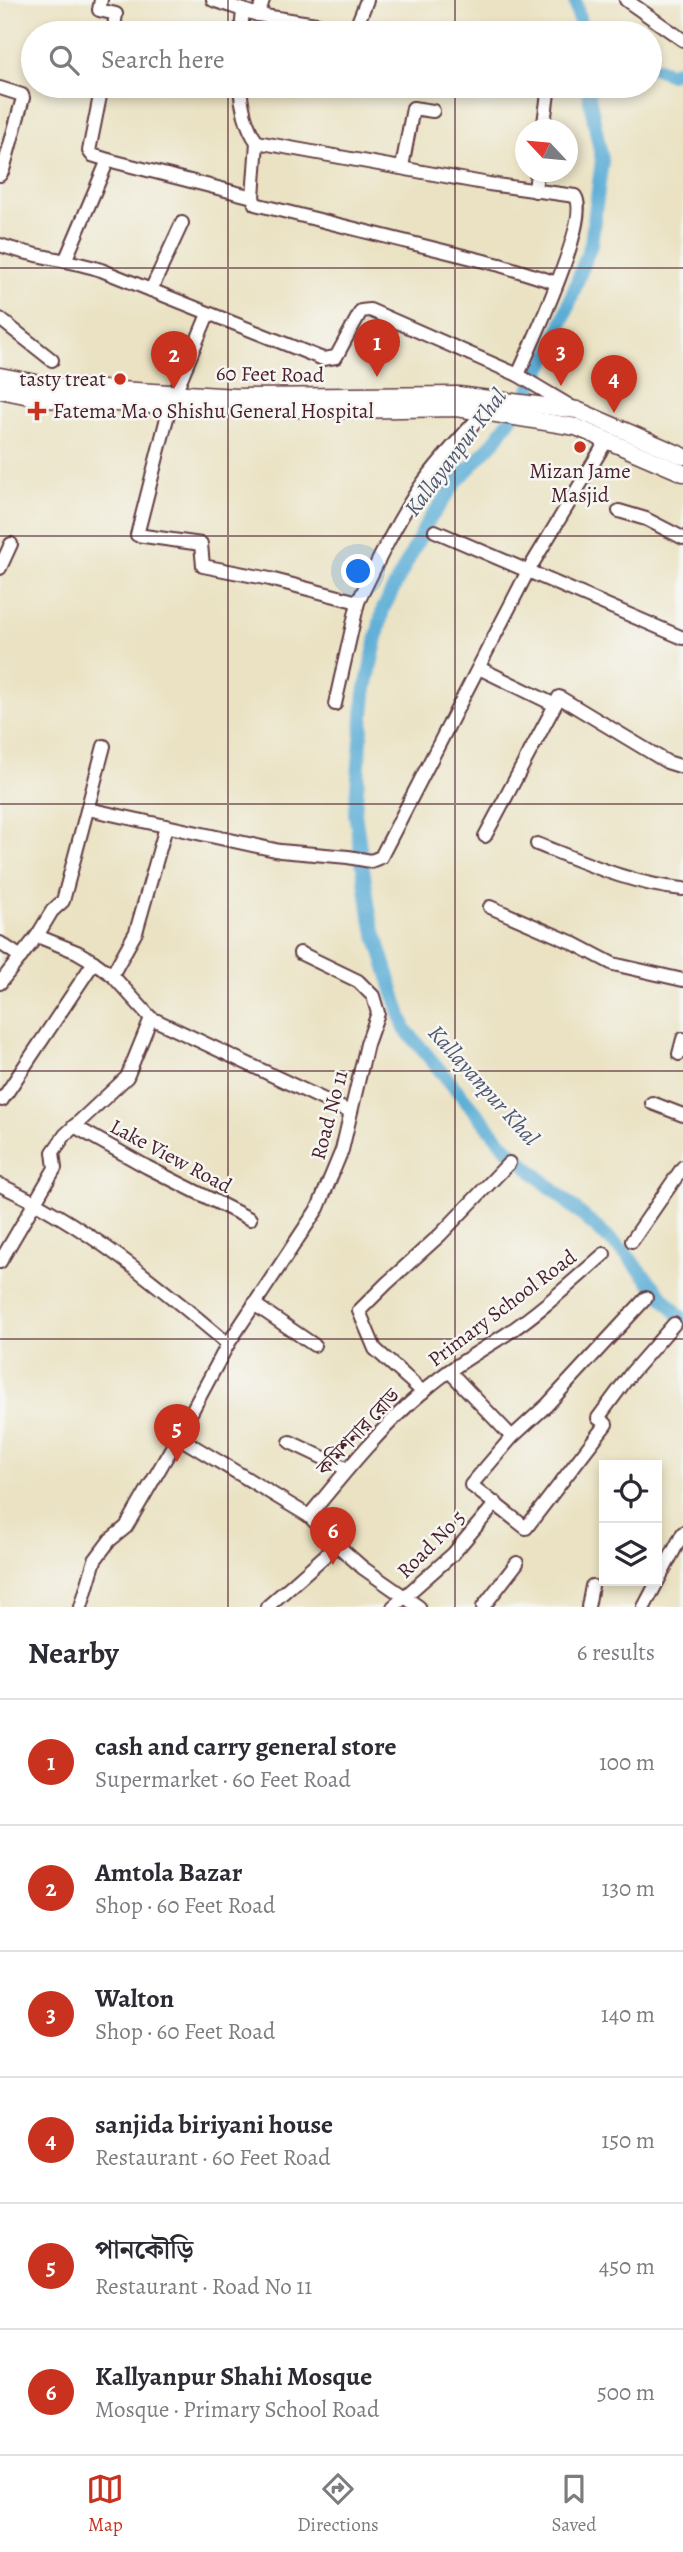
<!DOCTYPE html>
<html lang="en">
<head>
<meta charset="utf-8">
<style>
	body { margin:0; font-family:Alegreya,"Noto Serif Bengali",serif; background:#f7f7f7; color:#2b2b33 }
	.controls { position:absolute; right:21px; bottom:21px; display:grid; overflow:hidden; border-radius:0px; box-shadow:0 4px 10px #0003 }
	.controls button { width:63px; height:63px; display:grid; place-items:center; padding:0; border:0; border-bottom:2px solid #e1e1e2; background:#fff; color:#2b2b33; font:35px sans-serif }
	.compass { position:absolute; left:515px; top:119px; width:63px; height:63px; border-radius:50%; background:#fff; box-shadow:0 4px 10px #0003; rotate:296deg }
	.you { position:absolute; left:359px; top:572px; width:24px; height:24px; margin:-18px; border:5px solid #fff; border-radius:50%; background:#1a73e8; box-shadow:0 0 0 10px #1a73e833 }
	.badge { display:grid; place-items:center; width:46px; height:46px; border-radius:50%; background:#c8321e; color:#fff; font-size:23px; font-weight:700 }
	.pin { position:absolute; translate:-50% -58px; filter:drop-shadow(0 2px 4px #0008) }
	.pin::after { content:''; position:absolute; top:37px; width:24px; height:21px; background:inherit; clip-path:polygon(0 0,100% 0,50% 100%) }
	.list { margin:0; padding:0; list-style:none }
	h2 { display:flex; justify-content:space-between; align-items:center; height:91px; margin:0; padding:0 28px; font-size:30px }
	h2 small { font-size:23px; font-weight:400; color:#7c7c81 }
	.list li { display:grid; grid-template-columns:46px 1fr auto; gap:21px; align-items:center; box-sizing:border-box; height:126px; padding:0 28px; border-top:2px solid #e1e1e2 }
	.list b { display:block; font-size:26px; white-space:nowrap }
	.list p { margin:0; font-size:23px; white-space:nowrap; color:#7c7c81 }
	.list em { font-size:23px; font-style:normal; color:#7c7c81 }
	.icon { flex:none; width:38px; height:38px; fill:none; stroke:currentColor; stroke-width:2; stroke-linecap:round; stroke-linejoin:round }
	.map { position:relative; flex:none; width:683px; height:1607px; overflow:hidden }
	.search { position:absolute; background:#fff; box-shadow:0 4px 10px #0003; left:21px; right:21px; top:21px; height:77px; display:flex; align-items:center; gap:18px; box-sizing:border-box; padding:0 24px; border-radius:38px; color:#7c7c81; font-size:26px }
	.sheet { height:847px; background:#fff }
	nav { display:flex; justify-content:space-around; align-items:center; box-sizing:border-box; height:98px; border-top:2px solid #e1e1e2; background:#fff; font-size:19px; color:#7c7c81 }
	nav a { display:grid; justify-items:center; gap:4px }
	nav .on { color:#c8321e }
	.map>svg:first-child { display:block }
</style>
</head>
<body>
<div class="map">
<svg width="683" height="1607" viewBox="0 0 683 1607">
	<rect width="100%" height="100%" fill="#f6f6f2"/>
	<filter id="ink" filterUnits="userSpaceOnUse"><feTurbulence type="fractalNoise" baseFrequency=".0143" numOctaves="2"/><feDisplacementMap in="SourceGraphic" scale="14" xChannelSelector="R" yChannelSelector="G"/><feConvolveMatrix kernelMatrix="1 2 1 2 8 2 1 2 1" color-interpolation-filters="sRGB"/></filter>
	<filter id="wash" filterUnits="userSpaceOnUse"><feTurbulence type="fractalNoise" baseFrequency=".00686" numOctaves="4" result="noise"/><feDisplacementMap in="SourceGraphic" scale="28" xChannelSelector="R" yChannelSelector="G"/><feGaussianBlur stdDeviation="1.57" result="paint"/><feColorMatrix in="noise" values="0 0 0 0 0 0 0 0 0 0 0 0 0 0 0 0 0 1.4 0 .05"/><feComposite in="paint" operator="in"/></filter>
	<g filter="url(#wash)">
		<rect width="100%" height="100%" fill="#eae2c2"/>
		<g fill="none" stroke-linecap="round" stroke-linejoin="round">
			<g stroke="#5badd6" stroke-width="14">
				<path d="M 575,0 L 582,33"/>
				<path d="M 650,66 L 671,74 L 675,71"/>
				<path d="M 587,86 L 602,160 L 591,244 L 553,347 L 531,388 L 495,441 L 458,480 L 427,523 L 383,609 L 365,693 L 355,813 L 370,916 L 405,1029 L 507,1149 L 625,1253 L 683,1320"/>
			</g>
		</g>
	</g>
	<g filter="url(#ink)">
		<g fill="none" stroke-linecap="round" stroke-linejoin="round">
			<g stroke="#623c42" stroke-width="16">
				<g id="minor">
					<path d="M 101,0 L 99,10 L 116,14 L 113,33"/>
					<path d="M 213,0 L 258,15 L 374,33"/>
					<path d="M 626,0 L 683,40"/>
					<path d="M 258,15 L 263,0"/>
					<path d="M 355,30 L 367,0"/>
					<path d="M 241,33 L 243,10"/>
					<path d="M 102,86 L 89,151 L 92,155 L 108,160"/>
					<path d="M 240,86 C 241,104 246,127 257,142"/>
					<path d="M 0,88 L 22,95 L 23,98 L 3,170 L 0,175"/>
					<path d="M 543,130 L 549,86"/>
					<path d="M 402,167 L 413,108 L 433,111"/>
					<path d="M 535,191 L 537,172"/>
					<path d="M 253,197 L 257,142 L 489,184 L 575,196 C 592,217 530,347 518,375"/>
					<path d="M 0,245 C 33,257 68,259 101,270 L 323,359 L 336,357 L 361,311 L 370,310 L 518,375 L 575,409"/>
					<path d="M 65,261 L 108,160 L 253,197 L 255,204 L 500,265 L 557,283"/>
					<path d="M 151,290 L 182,223"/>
					<path d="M 0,319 L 52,360"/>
					<path d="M 175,393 L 208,314"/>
					<path d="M 170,406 L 137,535 L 201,544 L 203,566 L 270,579 L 358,602 C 377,563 396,523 420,487 C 439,460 462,436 484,412"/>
					<path d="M 619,511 L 646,519 L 683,538"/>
					<path d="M 435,531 L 683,638"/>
					<path d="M 0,568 L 11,544"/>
					<path d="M 479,668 L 555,705 L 485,836"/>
					<path d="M 335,704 L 358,602"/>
					<path d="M 555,705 L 559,697 L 667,762 L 683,767"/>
					<path d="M 88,809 L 280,851 L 348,857 L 371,861 L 381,857 L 528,571 L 607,440"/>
					<path d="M 537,844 C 583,862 633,885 683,889"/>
					<path d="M 490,907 L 571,942 L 613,964 L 683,980"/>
					<path d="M 37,936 L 77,952 L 94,962 L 112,975 L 151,1018 L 350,1112"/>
					<path d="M 0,943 L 21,957"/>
					<path d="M 112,975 L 136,932 L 166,827"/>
					<path d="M 0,983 L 37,936 L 52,911 L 63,901 L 104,746"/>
					<path d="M 679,1054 L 683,1039"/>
					<path d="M 0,1098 L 2,1100 L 94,962"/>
					<path d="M 652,1103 L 683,1115"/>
					<path d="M 74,1126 L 147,1167 L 250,1219"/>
					<path d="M 0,1185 C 85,1224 157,1284 228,1344"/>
					<path d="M 632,1241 L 683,1167"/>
					<path d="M 0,1262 L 55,1168 L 53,1152 L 65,1135 L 127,1077 L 151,1018"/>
					<path d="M 646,1298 L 547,1405 L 512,1437 L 471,1485 L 526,1528 L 606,1424 L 598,1418 L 632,1372 L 674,1324"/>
					<path d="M 254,1304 L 314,1345"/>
					<path d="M 449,1371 L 512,1437"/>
					<path d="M 423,1392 L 375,1349 L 359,1311 L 386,1284 L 440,1235 L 509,1163"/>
					<path d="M 178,1437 L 309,1516 L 337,1545 L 363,1568 L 419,1607"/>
					<path d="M 290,1442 L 347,1469"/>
					<path d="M 309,1516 C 345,1472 382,1426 425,1390 C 450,1368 477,1353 505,1335 C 540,1312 572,1282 604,1254"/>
					<path d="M 81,1607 L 95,1560 L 110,1540 L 126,1527 L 178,1437 L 228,1344 L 318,1208 L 342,1150 L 367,1044 L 378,1013 L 373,996 L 358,981 L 300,953"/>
					<path d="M 267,1607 L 337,1545"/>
					<path d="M 393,1607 L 453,1554 L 496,1503"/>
					<path d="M 483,1607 L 517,1563"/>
					<path d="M 588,1607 L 592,1586"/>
					<path d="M 644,1607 L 683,1533"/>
				</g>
			</g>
			<g stroke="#623c42" stroke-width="19">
				<g id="tertiary">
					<path d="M 0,376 L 52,386 L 237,397 L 458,395 L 577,410 L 683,456"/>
					<path d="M 0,390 L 44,399 L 170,406 L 346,410 L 456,408 L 484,412 L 576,427 L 683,473"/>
				</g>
			</g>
			<use href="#minor" stroke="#fff" stroke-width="12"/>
			<use href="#tertiary" stroke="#fff" stroke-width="16"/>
		</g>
	</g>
	<path fill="none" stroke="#4a1f2b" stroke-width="2" stroke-opacity="0.55" d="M 228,0 L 228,33M 455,0 L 455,33M 228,86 L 228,1607M 455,86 L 455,1607M 0,268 L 683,268M 0,536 L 683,536M 0,804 L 683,804M 0,1071 L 683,1071M 0,1339 L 683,1339"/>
	<g fill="#c8321e" stroke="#f6f6f2" stroke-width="2.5">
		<circle cx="120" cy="379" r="7"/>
		<path d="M33.5 400.5h7v7h7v7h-7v7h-7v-7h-7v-7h7z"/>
		<circle cx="580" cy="447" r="7"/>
	</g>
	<g text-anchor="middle" stroke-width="5" stroke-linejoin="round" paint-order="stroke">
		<g font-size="21" fill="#4a1f2b" stroke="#f6f6f2">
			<text transform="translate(270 374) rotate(1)" y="7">60 Feet Road</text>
			<text transform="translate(329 1115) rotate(-75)" y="7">Road No 11</text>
			<text transform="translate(171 1156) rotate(28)" y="7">Lake View Road</text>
			<text transform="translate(502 1308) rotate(-37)" y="7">Primary School Road</text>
			<text transform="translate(358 1432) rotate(-47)" y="7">কমিশনার রোড</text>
			<text transform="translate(431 1544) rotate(-45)" y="7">Road No 5</text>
		</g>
		<g font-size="21" fill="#4a1f2b" stroke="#f6f6f2" text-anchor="end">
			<text x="106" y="386">tasty treat</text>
			<text x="53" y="418" text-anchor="start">Fatema Ma o Shishu General Hospital</text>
			<text x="580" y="478" text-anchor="middle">Mizan Jame<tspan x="580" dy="24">Masjid</tspan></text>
		</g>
		<g font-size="23" font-style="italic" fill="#51586f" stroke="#f6f6f2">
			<text transform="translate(455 452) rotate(-53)" y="8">Kallayanpur Khal</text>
			<text transform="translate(484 1085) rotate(48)" y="8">Kallayanpur Khal</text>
		</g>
	</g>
</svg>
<div class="controls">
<button><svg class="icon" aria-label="locate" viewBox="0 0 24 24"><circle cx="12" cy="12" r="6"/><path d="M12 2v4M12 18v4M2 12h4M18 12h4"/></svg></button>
<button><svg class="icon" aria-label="layers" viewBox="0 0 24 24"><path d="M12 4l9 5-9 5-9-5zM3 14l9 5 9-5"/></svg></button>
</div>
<svg class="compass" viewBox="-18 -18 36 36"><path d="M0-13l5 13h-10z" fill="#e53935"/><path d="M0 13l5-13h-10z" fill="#7c7c81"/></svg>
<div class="you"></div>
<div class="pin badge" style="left:377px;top:377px">1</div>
<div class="pin badge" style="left:174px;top:389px">2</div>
<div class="pin badge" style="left:561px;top:386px">3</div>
<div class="pin badge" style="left:614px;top:413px">4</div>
<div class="pin badge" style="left:177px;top:1462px">5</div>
<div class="pin badge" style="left:333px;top:1565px">6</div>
<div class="search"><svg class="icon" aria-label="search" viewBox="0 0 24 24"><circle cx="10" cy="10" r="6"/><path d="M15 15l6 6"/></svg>Search here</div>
</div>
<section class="sheet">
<h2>Nearby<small>6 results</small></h2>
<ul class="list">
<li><span class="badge">1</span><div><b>cash and carry general store</b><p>Supermarket · 60 Feet Road</p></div><em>100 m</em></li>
<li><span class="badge">2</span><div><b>Amtola Bazar</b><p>Shop · 60 Feet Road</p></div><em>130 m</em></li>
<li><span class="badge">3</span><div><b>Walton</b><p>Shop · 60 Feet Road</p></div><em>140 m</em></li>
<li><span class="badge">4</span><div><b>sanjida biriyani house</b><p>Restaurant · 60 Feet Road</p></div><em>150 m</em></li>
<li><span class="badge">5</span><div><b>পানকৌড়ি</b><p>Restaurant · Road No 11</p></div><em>450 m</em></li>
<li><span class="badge">6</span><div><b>Kallyanpur Shahi Mosque</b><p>Mosque · Primary School Road</p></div><em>500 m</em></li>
</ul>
</section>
<nav>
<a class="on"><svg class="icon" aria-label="map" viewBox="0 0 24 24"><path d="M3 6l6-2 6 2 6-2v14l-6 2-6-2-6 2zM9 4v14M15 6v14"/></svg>Map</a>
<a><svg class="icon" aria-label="directions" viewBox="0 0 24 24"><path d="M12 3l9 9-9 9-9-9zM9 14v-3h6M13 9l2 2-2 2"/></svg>Directions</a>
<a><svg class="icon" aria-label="saved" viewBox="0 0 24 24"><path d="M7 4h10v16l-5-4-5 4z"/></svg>Saved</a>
</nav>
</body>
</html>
